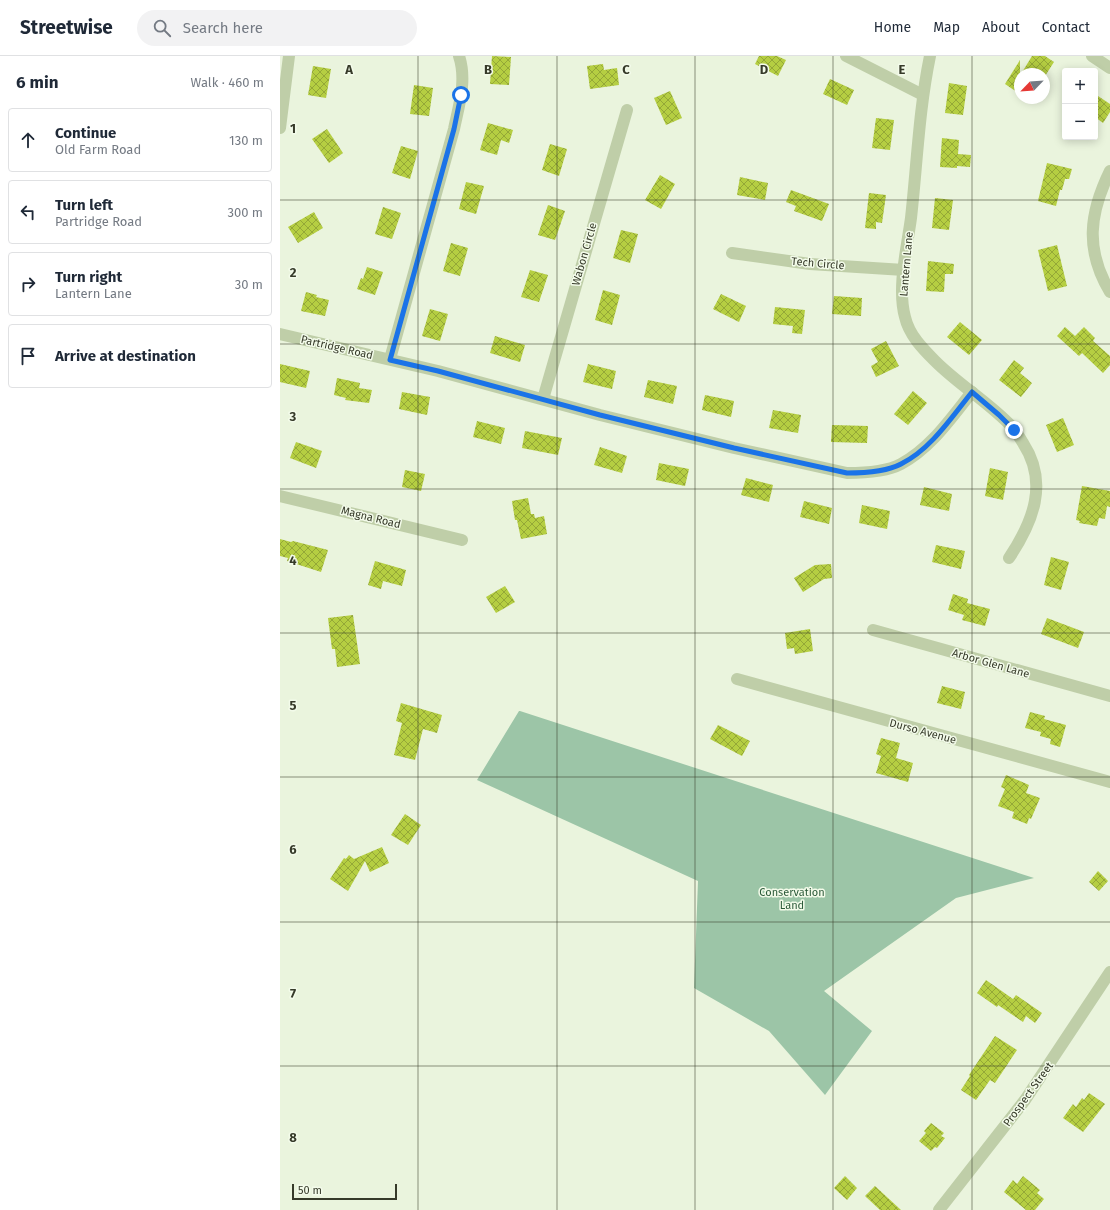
<!DOCTYPE html>
<html lang="en">
<head>
<meta charset="utf-8">
<style>
	body { margin:0; font-family:"Fira Sans",sans-serif; background:#f2f2f3; color:#1f2937 }
	.controls { position:absolute; right:12px; top:12px; display:grid; overflow:hidden; border-radius:4px; box-shadow:0 2px 10px #0003 }
	.controls button { width:36px; height:36px; display:grid; place-items:center; padding:0; border:0; border-bottom:1px solid #e0e1e3; background:#fff; color:#1f2937; font:20px sans-serif }
	.compass { position:absolute; left:734px; top:12px; width:36px; height:36px; border-radius:50%; background:#fff; box-shadow:0 2px 10px #0003; rotate:245deg }
	.scale { position:absolute; left:12px; bottom:10px; width:105px; box-sizing:border-box; padding-left:4px; border:2px solid #363a29; border-top:0; font-size:11px; line-height:14px; white-space:nowrap; color:#363a29; -webkit-text-stroke:3px #f3fbea; paint-order:stroke }
	.stop { position:absolute; width:12px; height:12px; margin:-9px; border:3px solid #1a73e8; border-radius:50%; background:#fff }
	.stop.end { background:#1a73e8; border-color:#fff; box-shadow:0 1px 4px #0008 }
	.list { margin:0; padding:0; list-style:none }
	h2 { display:flex; justify-content:space-between; align-items:center; height:52px; margin:0; padding:0 16px; font-size:17px }
	h2 small { font-size:13px; font-weight:400; color:#747a83 }
	.list li { display:grid; grid-template-columns:26px 1fr auto; gap:12px; align-items:center; box-sizing:border-box; height:64px; margin:0 8px 8px; padding:0 8px; border:1px solid #e0e1e3; border-radius:4px }
	.list b { display:block; font-size:15px; white-space:nowrap }
	.list p { margin:0; font-size:13px; white-space:nowrap; color:#747a83 }
	.list em { font-size:13px; font-style:normal; color:#747a83 }
	.icon { flex:none; width:22px; height:22px; fill:none; stroke:currentColor; stroke-width:2; stroke-linecap:round; stroke-linejoin:round }
	.map { position:relative; flex:none; width:830px; height:1154px; overflow:hidden }
	header { display:flex; align-items:center; gap:24px; box-sizing:border-box; height:56px; padding:0 20px; background:#fff; border-bottom:1px solid #e0e1e3 }
	header strong { font-size:19px }
	nav { display:flex; gap:22px; margin-inline-start:auto; font-size:14px }
	.search { width:280px; height:36px; background:#f2f2f3; display:flex; align-items:center; gap:10px; box-sizing:border-box; padding:0 14px; border-radius:22px; color:#747a83; font-size:15px }
	main { display:flex }
	aside { flex:1; background:#fff }
	.map>svg:first-child { display:block }
</style>
</head>
<body>
<header>
<strong>Streetwise</strong>
<div class="search"><svg class="icon" aria-label="search" viewBox="0 0 24 24"><circle cx="10" cy="10" r="6"/><path d="M15 15l6 6"/></svg>Search here</div>
<nav><a>Home</a><a>Map</a><a>About</a><a>Contact</a></nav>
</header>
<main>
<aside>
<h2>6 min<small>Walk · 460 m</small></h2>
<ul class="list">
<li><svg class="icon" aria-label="ahead" viewBox="0 0 24 24"><path d="M12 20V5M6 11l6-6 6 6"/></svg><div><b>Continue</b><p>Old Farm Road</p></div><em>130 m</em></li>
<li><svg class="icon" aria-label="left" viewBox="0 0 24 24"><path d="M17 20v-9H6M10 6l-5 5 5 5"/></svg><div><b>Turn left</b><p>Partridge Road</p></div><em>300 m</em></li>
<li><svg class="icon" aria-label="right" viewBox="0 0 24 24"><path d="M7 20v-9h11M14 6l5 5-5 5"/></svg><div><b>Turn right</b><p>Lantern Lane</p></div><em>30 m</em></li>
<li><svg class="icon" aria-label="arrive" viewBox="0 0 24 24"><path d="M6 21V4h12l-3 4 3 4H6"/></svg><div><b>Arrive at destination</b></div></li>
</ul>
</aside>
<div class="map">
<svg width="830" height="1154" viewBox="0 0 830 1154">
	<defs>
		<pattern id="building-cross-hatch" width="8" height="8" patternUnits="userSpaceOnUse"><rect width="8" height="8" fill="#b5ce42"/><path d="M0 0l8 8M0 8l8-8" fill="none" stroke="#94a837"/></pattern>
	</defs>
	<rect width="100%" height="100%" fill="#eaf4dd"/>
	<path fill="#9cc5a7" d="M 239,655 L 240,655 L 754,822 L 676,842 L 544,935 L 592,975 L 545,1039 L 489,975 L 414,932 L 418,825 L 197,724 Z"/>
	<g fill="url(#building-cross-hatch)">
		<path d="M 212,0 L 231,1 L 229,29 L 210,28 Z"/>
		<path d="M 479,0 L 497,0 L 506,4 L 498,20 L 475,8 Z"/>
		<path d="M 752,0 L 765,0 L 774,6 L 765,20 L 764,18 L 741,18 Z"/>
		<path d="M 740,4 L 740,38 L 725,28 Z"/>
		<path d="M 323,8 L 324,14 L 337,12 L 339,29 L 310,33 L 307,10 Z"/>
		<path d="M 33,10 L 51,13 L 46,42 L 28,39 Z"/>
		<path d="M 550,23 L 574,34 L 567,49 L 543,38 Z"/>
		<path d="M 669,27 L 687,30 L 683,59 L 665,57 Z"/>
		<path d="M 134,29 L 153,32 L 149,60 L 130,58 Z"/>
		<path d="M 390,35 L 402,62 L 386,69 L 374,42 Z"/>
		<path d="M 815,38 L 830,48 L 830,56 L 823,67 L 815,61 Z"/>
		<path d="M 596,62 L 614,64 L 610,94 L 592,92 Z"/>
		<path d="M 208,67 L 233,74 L 229,87 L 221,84 L 217,99 L 200,94 Z"/>
		<path d="M 47,73 L 63,97 L 49,107 L 32,83 Z"/>
		<path d="M 662,82 L 679,84 L 678,98 L 691,99 L 690,111 L 677,110 L 677,112 L 660,111 Z"/>
		<path d="M 270,88 L 287,93 L 279,120 L 262,114 Z"/>
		<path d="M 121,90 L 138,95 L 130,123 L 112,117 Z"/>
		<path d="M 767,107 L 792,113 L 789,123 L 785,123 L 782,134 L 780,134 L 776,150 L 758,145 Z"/>
		<path d="M 380,119 L 395,128 L 381,153 L 365,144 Z"/>
		<path d="M 460,121 L 488,127 L 485,144 L 457,139 Z"/>
		<path d="M 186,126 L 204,130 L 196,158 L 179,153 Z"/>
		<path d="M 511,134 L 549,148 L 542,165 L 514,155 L 516,150 L 506,146 Z"/>
		<path d="M 589,137 L 606,139 L 602,167 L 596,166 L 596,173 L 585,172 Z"/>
		<path d="M 655,142 L 673,144 L 669,174 L 652,172 Z"/>
		<path d="M 268,149 L 285,155 L 275,184 L 258,179 Z"/>
		<path d="M 103,151 L 121,157 L 112,183 L 95,178 Z"/>
		<path d="M 34,156 L 43,172 L 18,187 L 8,171 Z"/>
		<path d="M 341,174 L 358,178 L 350,207 L 333,202 Z"/>
		<path d="M 171,187 L 188,192 L 180,220 L 163,215 Z"/>
		<path d="M 777,189 L 787,230 L 768,235 L 758,194 Z"/>
		<path d="M 648,205 L 674,208 L 673,218 L 665,218 L 664,236 L 646,235 Z"/>
		<path d="M 87,211 L 103,216 L 95,239 L 77,233 L 81,222 L 83,223 Z"/>
		<path d="M 250,214 L 268,219 L 259,246 L 241,241 Z"/>
		<path d="M 323,234 L 340,239 L 332,269 L 315,264 Z"/>
		<path d="M 26,236 L 37,239 L 36,241 L 49,244 L 45,260 L 21,255 Z"/>
		<path d="M 441,238 L 466,250 L 459,266 L 433,253 Z"/>
		<path d="M 554,240 L 582,242 L 581,260 L 552,258 Z"/>
		<path d="M 495,251 L 525,254 L 522,278 L 512,277 L 513,270 L 493,268 Z"/>
		<path d="M 150,253 L 168,258 L 160,285 L 142,280 Z"/>
		<path d="M 680,266 L 702,284 L 689,299 L 667,281 Z"/>
		<path d="M 785,271 L 795,280 L 804,271 L 815,282 L 813,285 L 830,300 L 830,309 L 823,317 L 802,297 L 799,300 L 777,280 Z"/>
		<path d="M 215,280 L 245,289 L 240,306 L 210,297 Z"/>
		<path d="M 606,285 L 619,310 L 596,321 L 591,310 L 598,306 L 591,293 Z"/>
		<path d="M 734,304 L 744,312 L 740,317 L 752,327 L 741,341 L 719,324 Z"/>
		<path d="M 0,308 L 30,315 L 26,332 L 0,326 Z"/>
		<path d="M 308,308 L 336,315 L 332,333 L 303,326 Z"/>
		<path d="M 57,322 L 80,327 L 79,332 L 92,334 L 89,347 L 65,344 L 66,342 L 54,339 Z"/>
		<path d="M 368,324 L 397,330 L 393,348 L 364,341 Z"/>
		<path d="M 633,335 L 647,347 L 628,369 L 614,358 Z"/>
		<path d="M 122,336 L 150,341 L 147,359 L 119,353 Z"/>
		<path d="M 425,339 L 454,345 L 451,361 L 422,354 Z"/>
		<path d="M 493,354 L 521,359 L 518,377 L 489,372 Z"/>
		<path d="M 783,362 L 794,389 L 777,396 L 766,369 Z"/>
		<path d="M 197,365 L 225,372 L 221,388 L 193,381 Z"/>
		<path d="M 552,369 L 588,370 L 587,387 L 551,386 Z"/>
		<path d="M 245,375 L 282,382 L 278,399 L 242,392 Z"/>
		<path d="M 16,386 L 42,395 L 36,412 L 10,402 Z"/>
		<path d="M 320,391 L 347,400 L 342,417 L 314,409 Z"/>
		<path d="M 379,407 L 409,413 L 405,430 L 376,424 Z"/>
		<path d="M 710,412 L 728,416 L 723,444 L 705,440 Z"/>
		<path d="M 125,414 L 145,418 L 141,435 L 122,431 Z"/>
		<path d="M 466,422 L 493,429 L 489,446 L 461,439 Z"/>
		<path d="M 802,430 L 830,435 L 830,451 L 827,450 L 825,463 L 819,462 L 817,470 L 799,467 L 800,465 L 796,464 Z"/>
		<path d="M 644,431 L 672,438 L 669,455 L 640,449 Z"/>
		<path d="M 248,442 L 251,458 L 254,458 L 255,462 L 264,460 L 267,478 L 241,483 L 237,464 L 235,464 L 232,445 Z"/>
		<path d="M 524,445 L 552,452 L 549,468 L 520,461 Z"/>
		<path d="M 582,449 L 610,455 L 607,473 L 579,467 Z"/>
		<path d="M 0,483 L 11,486 L 13,485 L 48,494 L 41,516 L 7,505 L 8,502 L 0,500 Z"/>
		<path d="M 656,489 L 685,495 L 681,513 L 652,506 Z"/>
		<path d="M 771,501 L 789,506 L 781,534 L 764,529 Z"/>
		<path d="M 95,505 L 126,514 L 122,530 L 103,525 L 101,533 L 88,529 Z"/>
		<path d="M 551,508 L 552,522 L 544,523 L 523,536 L 514,522 L 535,509 Z"/>
		<path d="M 225,530 L 235,546 L 216,557 L 206,541 Z"/>
		<path d="M 673,538 L 688,543 L 687,547 L 710,553 L 705,570 L 682,564 L 684,559 L 668,554 Z"/>
		<path d="M 73,559 L 80,608 L 57,611 L 55,593 L 52,593 L 48,562 Z"/>
		<path d="M 767,562 L 804,576 L 798,592 L 761,578 Z"/>
		<path d="M 530,573 L 533,595 L 515,598 L 514,592 L 507,593 L 505,577 Z"/>
		<path d="M 662,630 L 685,636 L 681,653 L 657,647 Z"/>
		<path d="M 121,647 L 162,659 L 157,677 L 143,673 L 135,704 L 114,699 L 122,667 L 116,665 Z"/>
		<path d="M 750,656 L 765,660 L 764,663 L 786,669 L 780,691 L 770,688 L 771,683 L 760,680 L 761,676 L 745,672 Z"/>
		<path d="M 438,669 L 470,685 L 462,700 L 430,683 Z"/>
		<path d="M 601,682 L 620,687 L 616,702 L 633,707 L 628,726 L 596,717 L 601,700 L 596,698 Z"/>
		<path d="M 726,719 L 749,729 L 746,737 L 760,742 L 751,763 L 749,762 L 747,768 L 732,762 L 734,756 L 718,750 L 725,733 L 721,731 Z"/>
		<path d="M 125,758 L 141,769 L 128,789 L 111,779 Z"/>
		<path d="M 102,791 L 109,807 L 90,816 L 85,805 L 68,835 L 50,823 L 64,802 L 66,803 L 69,799 L 74,803 Z"/>
		<path d="M 818,815 L 828,825 L 819,835 L 809,826 Z"/>
		<path d="M 706,924 L 733,943 L 736,939 L 762,957 L 755,967 L 746,960 L 743,966 L 718,949 L 717,951 L 697,937 Z"/>
		<path d="M 715,980 L 737,994 L 715,1027 L 710,1024 L 696,1044 L 681,1034 L 690,1020 L 689,1019 Z"/>
		<path d="M 809,1037 L 825,1048 L 803,1076 L 783,1062 L 793,1048 L 796,1051 L 802,1042 L 804,1044 Z"/>
		<path d="M 651,1067 L 664,1077 L 661,1080 L 665,1082 L 657,1092 L 655,1091 L 651,1095 L 639,1085 L 646,1077 L 644,1075 Z"/>
		<path d="M 565,1120 L 577,1132 L 567,1144 L 554,1132 Z"/>
		<path d="M 743,1120 L 760,1134 L 757,1137 L 764,1143 L 755,1154 L 746,1154 L 724,1136 L 733,1124 L 737,1128 Z"/>
		<path d="M 595,1130 L 621,1154 L 600,1154 L 585,1140 Z"/>
	</g>
	<g fill="none" stroke-linecap="round" stroke-linejoin="round">
		<g stroke="#bfcea8" stroke-width="12">
			<path d="M 566,0 L 643,39"/>
			<path d="M 650,0 C 639,53 637,108 631,162 C 627,192 617,232 625,261 C 629,279 643,293 655,305 C 680,330 710,347 733,372 C 737,377 740,382 743,387 C 769,427 753,466 729,502"/>
			<path d="M 812,0 L 830,12"/>
			<path d="M 0,72 L 9,0"/>
			<path d="M 830,115 C 809,158 805,194 830,236"/>
			<path d="M 452,197 L 530,208 L 624,214"/>
			<path d="M 0,278 L 158,315 L 320,359 L 454,392 L 567,417 C 584,417 606,416 621,408 C 651,392 671,362 692,336"/>
			<path d="M 110,303 L 174,73 C 179,49 187,24 179,0"/>
			<path d="M 263,343 L 347,54"/>
			<path d="M 0,440 L 182,484"/>
			<path d="M 593,574 L 830,640"/>
			<path d="M 457,623 L 830,726"/>
			<path d="M 659,1154 L 745,1044 L 830,916"/>
		</g>
	</g>
	<g fill="none" stroke-linecap="round" stroke-linejoin="round">
		<path stroke="#1a73e8" stroke-width="5" d="M 181,39 L 174,73 L 110,304 L 158,315 L 320,359 L 454,392 L 567,417 C 584,417 606,416 621,408 C 651,393 671,362 692,336 L 719,359 L 734,374"/>
	</g>
	<path fill="none" stroke="#363a29" stroke-width="1" stroke-opacity="0.55" d="M 138,0 L 138,1154M 277,0 L 277,1154M 415,0 L 415,1154M 553,0 L 553,1154M 692,0 L 692,1154M 0,144 L 830,144M 0,288 L 830,288M 0,433 L 830,433M 0,577 L 830,577M 0,721 L 830,721M 0,866 L 830,866M 0,1010 L 830,1010"/>
	<g text-anchor="middle" stroke-width="3" stroke-linejoin="round" paint-order="stroke">
		<g font-size="11" fill="#363a29" stroke="#f3fbea">
			<text transform="translate(304 198) rotate(-74)" y="4">Wabon Circle</text>
			<text transform="translate(538 207) rotate(5)" y="4">Tech Circle</text>
			<text transform="translate(626 208) rotate(-85)" y="4">Lantern Lane</text>
			<text transform="translate(57 291) rotate(13)" y="4">Partridge Road</text>
			<text transform="translate(91 461) rotate(14)" y="4">Magna Road</text>
			<text transform="translate(711 607) rotate(16)" y="4">Arbor Glen Lane</text>
			<text transform="translate(643 675) rotate(15)" y="4">Durso Avenue</text>
			<text transform="translate(748 1038) rotate(-54)" y="4">Prospect Street</text>
		</g>
		<g font-size="11" fill="#2b5a39" stroke="#f3fbea">
			<text x="512" y="840">Conservation<tspan x="512" dy="13">Land</tspan></text>
		</g>
	</g>
	<g font-size="13" text-anchor="middle" font-weight="bold" fill="#363a29" stroke="#f3fbea" stroke-width="3" stroke-linejoin="round" paint-order="stroke">
		<text x="69" y="18">A</text>
		<text x="208" y="18">B</text>
		<text x="346" y="18">C</text>
		<text x="484" y="18">D</text>
		<text x="622" y="18">E</text>
		<text x="13" y="77">1</text>
		<text x="13" y="221">2</text>
		<text x="13" y="365">3</text>
		<text x="13" y="509">4</text>
		<text x="13" y="654">5</text>
		<text x="13" y="798">6</text>
		<text x="13" y="942">7</text>
		<text x="13" y="1086">8</text>
	</g>
</svg>
<div class="controls">
<button>+</button>
<button>−</button>
</div>
<svg class="compass" viewBox="-18 -18 36 36"><path d="M0-13l5 13h-10z" fill="#e53935"/><path d="M0 13l5-13h-10z" fill="#747a83"/></svg>
<div class="scale">50 m</div>
<div class="stop" style="left:181px;top:39px"></div>
<div class="stop end" style="left:734px;top:374px"></div>
</div>
</main>
</body>
</html>
